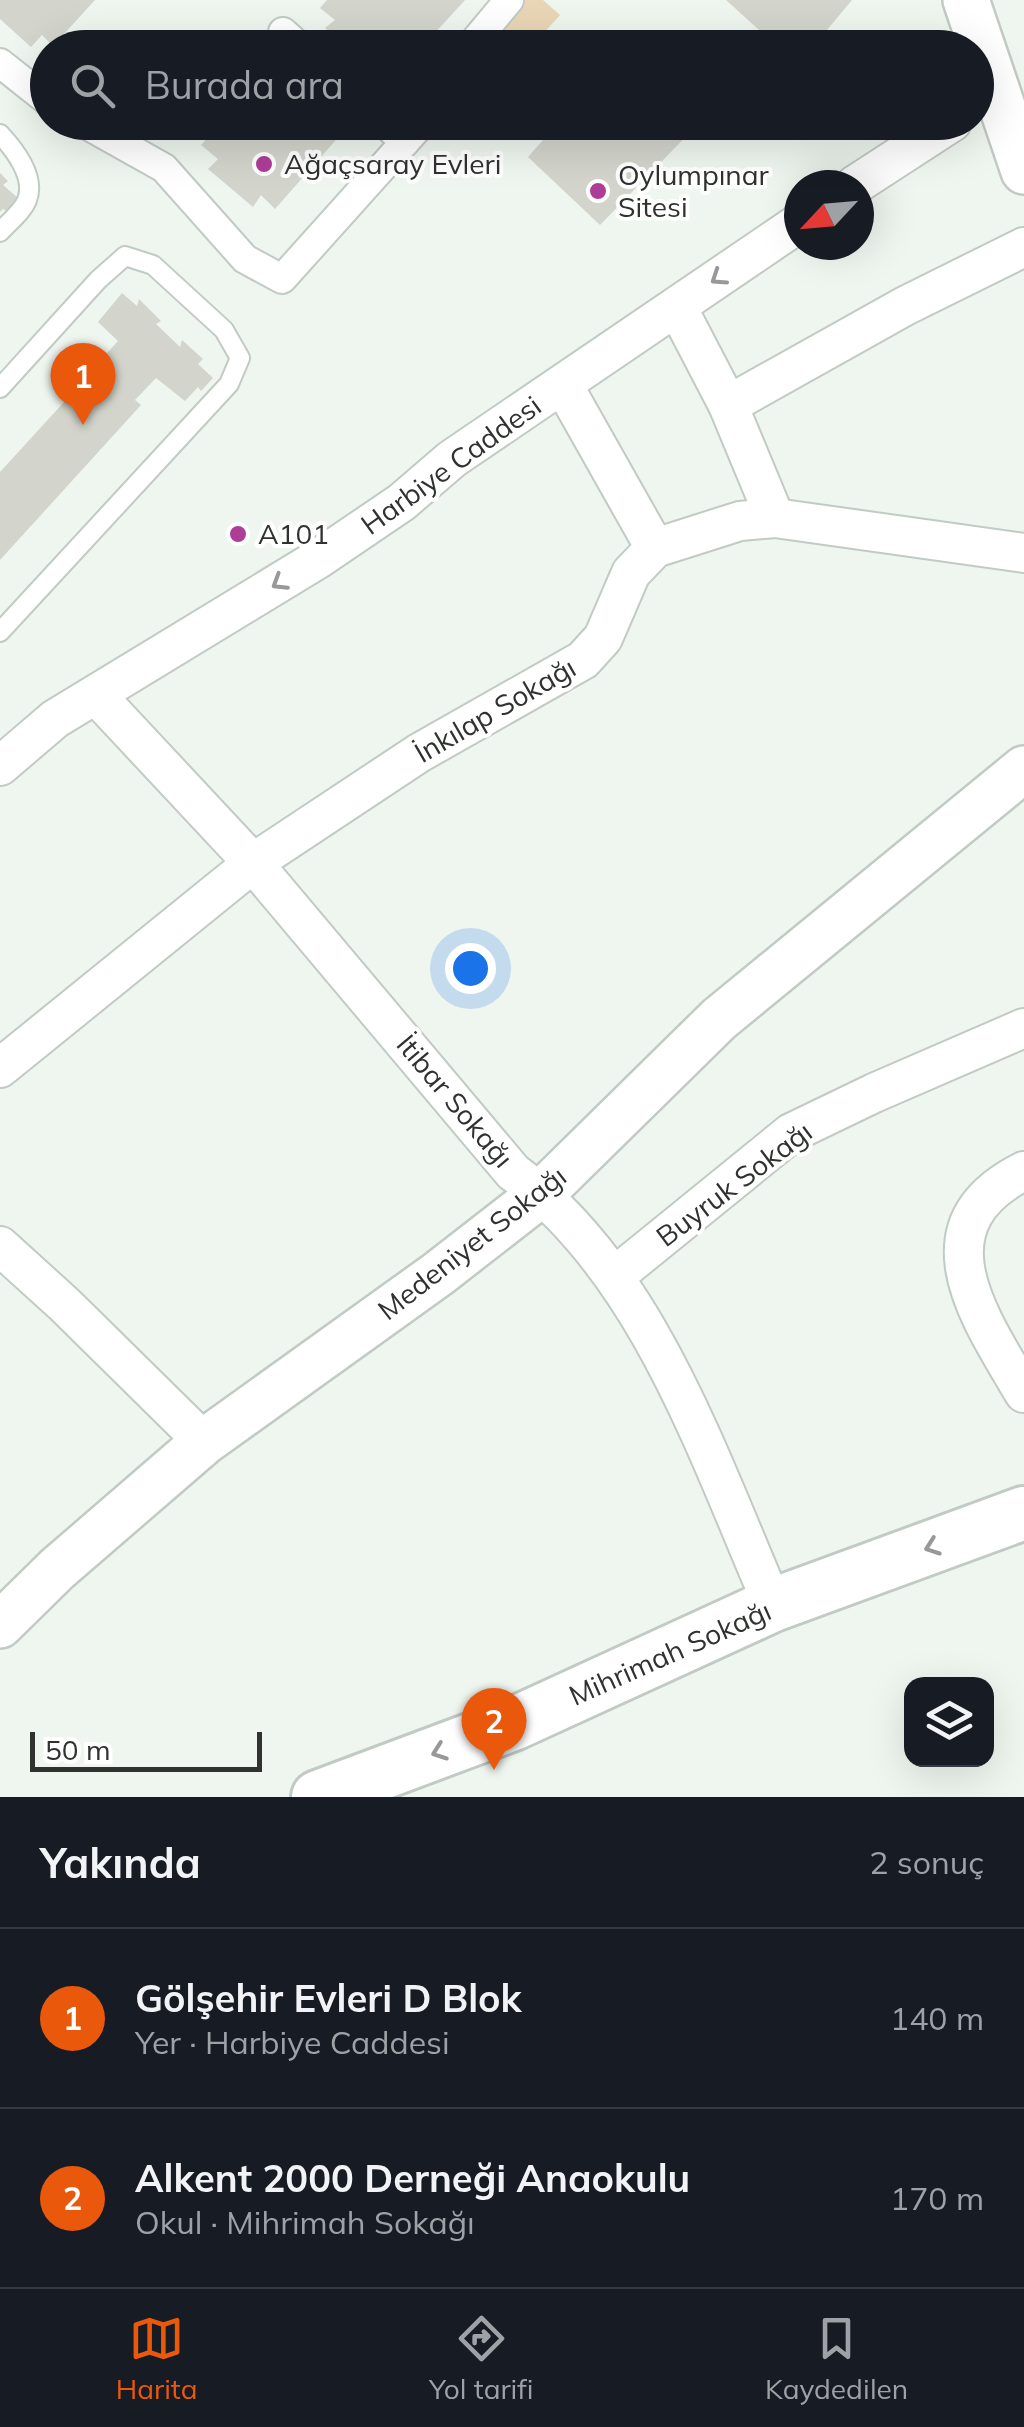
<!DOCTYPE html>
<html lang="tr">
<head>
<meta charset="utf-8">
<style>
	body { margin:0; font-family:Mulish,sans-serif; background:#242831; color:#f1f3f6 }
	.controls { position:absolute; right:30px; bottom:30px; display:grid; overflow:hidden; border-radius:20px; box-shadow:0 10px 40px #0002 }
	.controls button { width:90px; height:90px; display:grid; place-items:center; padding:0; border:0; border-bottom:2px solid #363941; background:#171b24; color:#f1f3f6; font:50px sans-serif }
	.compass { position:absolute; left:784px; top:170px; width:90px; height:90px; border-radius:50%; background:#171b24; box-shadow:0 10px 40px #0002; rotate:244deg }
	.scale { position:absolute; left:30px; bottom:25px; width:232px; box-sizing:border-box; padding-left:10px; border:5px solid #2f322f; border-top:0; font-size:28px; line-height:35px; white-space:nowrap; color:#2f322f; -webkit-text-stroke:8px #fff; paint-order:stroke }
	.you { position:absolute; left:470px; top:968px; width:35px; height:35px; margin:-25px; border:8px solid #fff; border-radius:50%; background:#1a73e8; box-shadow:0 0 0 15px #1a73e833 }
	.badge { display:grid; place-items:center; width:65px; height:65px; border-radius:50%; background:#ea580c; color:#fff; font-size:32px; font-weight:700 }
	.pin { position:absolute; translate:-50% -82px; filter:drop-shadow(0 2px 5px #0008) }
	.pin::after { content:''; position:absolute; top:52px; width:35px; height:30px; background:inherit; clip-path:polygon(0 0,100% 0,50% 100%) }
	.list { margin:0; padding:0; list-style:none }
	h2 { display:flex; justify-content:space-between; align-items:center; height:130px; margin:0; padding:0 40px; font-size:42px }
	h2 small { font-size:32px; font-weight:400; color:#9ea1a6 }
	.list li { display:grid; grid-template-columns:65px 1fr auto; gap:30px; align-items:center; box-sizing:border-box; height:180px; padding:0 40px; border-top:2px solid #363941 }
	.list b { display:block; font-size:38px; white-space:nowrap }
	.list p { margin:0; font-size:32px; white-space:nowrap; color:#9ea1a6 }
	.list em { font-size:32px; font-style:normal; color:#9ea1a6 }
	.icon { flex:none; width:55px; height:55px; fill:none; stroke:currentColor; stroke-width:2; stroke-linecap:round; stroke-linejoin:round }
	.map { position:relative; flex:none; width:1024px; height:1797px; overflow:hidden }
	.search { position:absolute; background:#171b24; box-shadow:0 10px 40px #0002; left:30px; right:30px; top:30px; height:110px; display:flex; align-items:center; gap:25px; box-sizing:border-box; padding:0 35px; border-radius:55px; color:#9ea1a6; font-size:38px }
	.sheet { height:490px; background:#171b24 }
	nav { display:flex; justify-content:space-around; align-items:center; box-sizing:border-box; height:140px; border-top:2px solid #363941; background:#171b24; font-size:28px; color:#9ea1a6 }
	nav a { display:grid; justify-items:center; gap:5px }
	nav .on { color:#ea580c }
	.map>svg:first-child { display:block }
</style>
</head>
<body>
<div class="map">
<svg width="1024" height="1797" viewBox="0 0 1024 1797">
	<rect width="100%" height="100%" fill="#eef6ef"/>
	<path fill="#e9d6b6" d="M 525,0 L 543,0 L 560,15 L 531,47 L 485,48 Z"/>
	<g fill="#d3d5cc">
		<path d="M 0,0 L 95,0 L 53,46 L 42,35 L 31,47 L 0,19 Z"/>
		<path d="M 327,0 L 465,0 L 421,48 L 346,48 L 325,28 L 335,20 L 320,8 Z"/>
		<path d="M 726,0 L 852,0 L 812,48 L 779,48 Z"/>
		<path d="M 222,122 L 347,122 L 350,124 L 275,209 L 261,195 L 253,207 L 208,169 L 218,159 L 201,145 Z"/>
		<path d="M 559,122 L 700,122 L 600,225 L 528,157 Z"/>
		<path d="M 0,173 L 8,181 L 3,185 L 19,199 L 7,212 L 3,209 L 0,212 Z"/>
		<path d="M 122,293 L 137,306 L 139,299 L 161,321 L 156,324 L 180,347 L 182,340 L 203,359 L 198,364 L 213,378 L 201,391 L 198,387 L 185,401 L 156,378 L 135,400 L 141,405 L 0,560 L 0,472 L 87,377 L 91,381 L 100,371 L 103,365 L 100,361 L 118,341 L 98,322 Z"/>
	</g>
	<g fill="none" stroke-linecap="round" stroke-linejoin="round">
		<g stroke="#c2cac4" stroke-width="22">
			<g id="service">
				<path d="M 0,134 C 14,149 36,177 27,200 C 23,211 8,223 0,232"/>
				<path d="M 0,388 L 98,280 L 125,256 L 153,265 L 224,330 L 240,358 L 229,384 L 0,632"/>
			</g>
		</g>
		<g stroke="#c2cac4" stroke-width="32">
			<g id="pedestrian">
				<path d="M 283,32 L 301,48"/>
				<path d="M 469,48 L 509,0"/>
				<path d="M 0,63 L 48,101"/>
				<path d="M 82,122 L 164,168 L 245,259 L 282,279 L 405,142"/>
				<path d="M 383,122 L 405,142 L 423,122"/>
			</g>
		</g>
		<g stroke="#c2cac4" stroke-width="42">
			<g id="minor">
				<path d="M 855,185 L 952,122"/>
				<path d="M 677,307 L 728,405 L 775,518"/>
				<path d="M 563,385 L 655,548"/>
				<path d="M 728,405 L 905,306 L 1024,247"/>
				<path d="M 96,695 L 253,863 L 513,1172 C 648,1271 708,1456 773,1605"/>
				<path d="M 0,766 L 55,719 L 318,559 L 402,502 L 452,459 L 799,223"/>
				<path d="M 0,1068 L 253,863 L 419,753 L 583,660 L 603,638 L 631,573 L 655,548 L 740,521 L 775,518 L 1024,553"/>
				<path d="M 1024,1171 C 914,1226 980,1318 1024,1393"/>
				<path d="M 0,1246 L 65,1305 L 204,1442"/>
				<path d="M 615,1276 L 791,1133 L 874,1093 L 1024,1028"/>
			</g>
		</g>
		<g stroke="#c2cac4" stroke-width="50">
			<g id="tertiary">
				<path d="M 966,0 L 1024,171"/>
				<path d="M 0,1625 L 57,1569 L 204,1442 L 438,1274 L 542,1193 L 719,1019 L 1024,769"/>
			</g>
		</g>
		<g stroke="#c2cac4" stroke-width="58">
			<path id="secondary" d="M 318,1797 L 513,1724 L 773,1605 L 1024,1513"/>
		</g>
		<use href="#service" stroke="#fff" stroke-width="18"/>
		<use href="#pedestrian" stroke="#fff" stroke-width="28"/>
		<use href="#minor" stroke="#fff" stroke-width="38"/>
		<use href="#tertiary" stroke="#fff" stroke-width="45"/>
		<use href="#secondary" stroke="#fff" stroke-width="52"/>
	</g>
	<defs><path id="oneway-chevron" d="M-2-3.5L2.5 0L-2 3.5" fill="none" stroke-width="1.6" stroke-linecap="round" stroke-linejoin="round" transform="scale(2.5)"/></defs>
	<g stroke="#979897">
		<use href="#oneway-chevron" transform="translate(718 278) rotate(146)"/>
		<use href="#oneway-chevron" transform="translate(279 583) rotate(148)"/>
		<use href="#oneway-chevron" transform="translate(932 1547) rotate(160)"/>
		<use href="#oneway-chevron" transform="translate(439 1752) rotate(160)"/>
	</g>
	<g fill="#ae3d98" stroke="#fff" stroke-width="4">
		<circle cx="264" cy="164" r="10"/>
		<circle cx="598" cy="191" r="10"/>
		<circle cx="238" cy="534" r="10"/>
	</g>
	<g text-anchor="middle" stroke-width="8" stroke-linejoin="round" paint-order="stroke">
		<g font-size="28" fill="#2f322f" stroke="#fff" text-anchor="start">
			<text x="284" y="174">Ağaçsaray Evleri</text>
			<text x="618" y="185">Oylumpınar<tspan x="618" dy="32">Sitesi</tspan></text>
			<text x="258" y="544">A101</text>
		</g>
		<g font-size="28" fill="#2f322f" stroke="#fff">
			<text transform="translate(451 465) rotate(-36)" y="10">Harbiye Caddesi</text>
			<text transform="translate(495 710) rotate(-30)" y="10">İnkılap Sokağı</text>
			<text transform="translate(455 1101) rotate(50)" y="10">İtibar Sokağı</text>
			<text transform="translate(734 1184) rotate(-37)" y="10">Buyruk Sokağı</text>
			<text transform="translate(472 1243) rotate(-38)" y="10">Medeniyet Sokağı</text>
			<text transform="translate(670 1653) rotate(-24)" y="10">Mihrimah Sokağı</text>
		</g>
	</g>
</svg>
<div class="controls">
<button><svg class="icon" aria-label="layers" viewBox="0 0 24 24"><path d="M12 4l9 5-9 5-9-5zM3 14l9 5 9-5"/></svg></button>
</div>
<svg class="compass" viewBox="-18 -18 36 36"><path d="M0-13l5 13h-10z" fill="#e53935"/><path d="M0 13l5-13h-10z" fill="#9ea1a6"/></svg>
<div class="scale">50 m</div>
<div class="you"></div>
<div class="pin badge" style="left:83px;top:425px">1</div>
<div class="pin badge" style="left:494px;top:1770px">2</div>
<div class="search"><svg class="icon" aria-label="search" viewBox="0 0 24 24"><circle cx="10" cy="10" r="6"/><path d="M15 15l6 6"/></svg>Burada ara</div>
</div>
<section class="sheet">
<h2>Yakında<small>2 sonuç</small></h2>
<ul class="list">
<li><span class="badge">1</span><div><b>Gölşehir Evleri D Blok</b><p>Yer · Harbiye Caddesi</p></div><em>140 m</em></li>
<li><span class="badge">2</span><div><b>Alkent 2000 Derneği Anaokulu</b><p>Okul · Mihrimah Sokağı</p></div><em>170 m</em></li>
</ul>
</section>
<nav>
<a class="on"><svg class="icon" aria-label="map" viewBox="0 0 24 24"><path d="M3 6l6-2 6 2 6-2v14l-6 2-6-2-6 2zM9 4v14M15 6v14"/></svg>Harita</a>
<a><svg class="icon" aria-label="directions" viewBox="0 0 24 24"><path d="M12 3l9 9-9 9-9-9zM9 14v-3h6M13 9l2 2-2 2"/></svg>Yol tarifi</a>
<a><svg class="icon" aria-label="saved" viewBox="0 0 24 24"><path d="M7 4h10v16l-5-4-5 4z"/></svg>Kaydedilen</a>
</nav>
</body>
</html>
